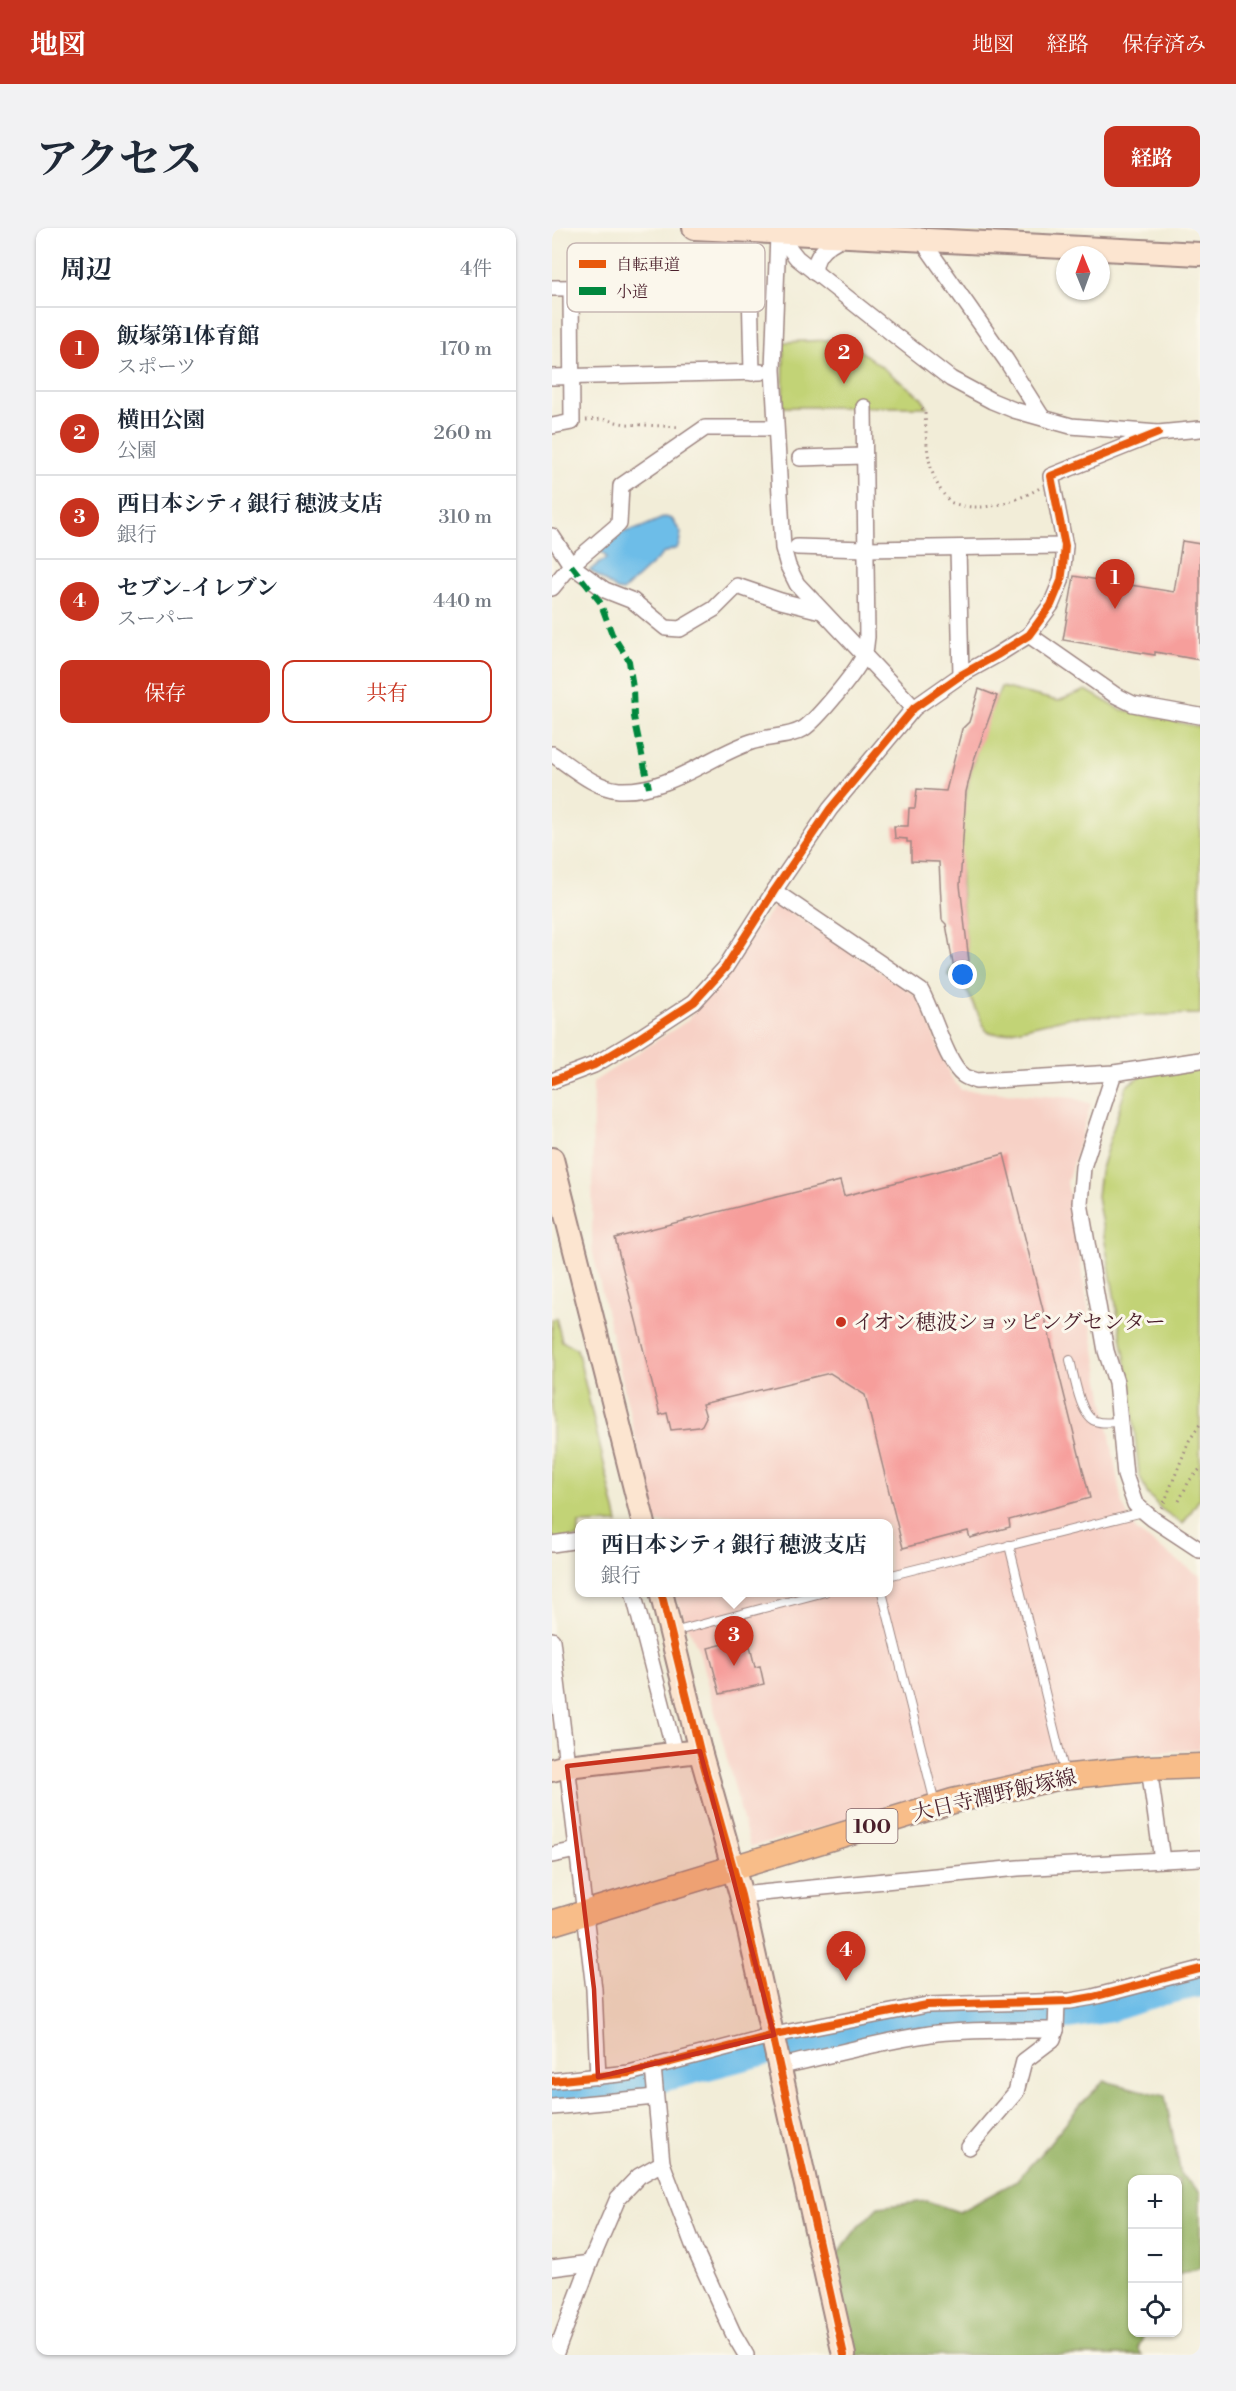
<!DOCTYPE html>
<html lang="ja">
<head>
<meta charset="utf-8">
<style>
	body { margin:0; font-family:"Libre Bodoni","Noto Serif JP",serif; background:#f2f2f3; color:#1f2937 }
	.controls { position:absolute; right:18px; bottom:18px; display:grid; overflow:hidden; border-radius:12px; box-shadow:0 2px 4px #0004 }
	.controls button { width:54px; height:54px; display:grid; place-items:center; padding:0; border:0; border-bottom:2px solid #e0e1e3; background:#fff; color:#1f2937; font:30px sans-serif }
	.compass { position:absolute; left:504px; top:18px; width:54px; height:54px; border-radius:50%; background:#fff; box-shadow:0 2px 4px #0004; rotate:359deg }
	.you { position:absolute; left:411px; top:747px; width:21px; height:21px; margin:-15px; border:4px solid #fff; border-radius:50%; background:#1a73e8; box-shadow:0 0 0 9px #1a73e833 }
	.badge { display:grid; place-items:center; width:39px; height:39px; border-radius:50%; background:#c8321e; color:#fff; font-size:20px; font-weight:700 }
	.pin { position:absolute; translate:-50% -50px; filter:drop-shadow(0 2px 3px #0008) }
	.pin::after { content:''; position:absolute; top:32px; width:21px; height:18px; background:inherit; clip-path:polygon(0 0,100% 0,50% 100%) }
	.popup { position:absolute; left:23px; top:1291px; width:318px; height:78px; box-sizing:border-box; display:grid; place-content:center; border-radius:12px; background:#fff; filter:drop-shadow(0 2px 4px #0005); font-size:20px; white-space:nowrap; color:#747a83 }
	.popup b { font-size:22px; color:#1f2937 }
	.popup::after { content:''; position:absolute; left:50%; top:100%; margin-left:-12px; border:12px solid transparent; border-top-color:#fff }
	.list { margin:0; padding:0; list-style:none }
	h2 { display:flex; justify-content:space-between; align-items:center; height:78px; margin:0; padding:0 24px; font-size:26px }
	h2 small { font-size:20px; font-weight:400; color:#747a83 }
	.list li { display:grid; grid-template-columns:39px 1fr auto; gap:18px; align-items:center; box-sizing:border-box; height:84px; padding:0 24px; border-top:2px solid #e0e1e3 }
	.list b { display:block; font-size:22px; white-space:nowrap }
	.list p { margin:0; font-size:20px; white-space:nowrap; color:#747a83 }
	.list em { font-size:20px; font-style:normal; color:#747a83 }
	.actions { display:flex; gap:12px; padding:18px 24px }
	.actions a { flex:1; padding:14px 0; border:2px solid #c8321e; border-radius:12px; text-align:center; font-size:21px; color:#c8321e }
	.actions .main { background:#c8321e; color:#fff }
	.icon { flex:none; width:33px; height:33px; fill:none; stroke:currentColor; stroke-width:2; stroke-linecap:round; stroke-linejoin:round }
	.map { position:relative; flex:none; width:648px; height:2127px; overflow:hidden; border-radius:12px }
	header { display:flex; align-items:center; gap:36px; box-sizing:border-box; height:84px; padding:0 30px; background:#c8321e; color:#fff }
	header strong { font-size:28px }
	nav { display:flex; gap:33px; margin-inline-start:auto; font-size:21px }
	.intro { display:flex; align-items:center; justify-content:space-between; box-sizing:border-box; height:144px; padding:0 36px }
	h1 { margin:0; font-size:42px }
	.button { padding:15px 27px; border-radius:12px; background:#c8321e; color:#fff; font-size:21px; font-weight:700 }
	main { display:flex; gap:36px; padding:0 36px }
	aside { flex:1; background:#fff; border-radius:12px; box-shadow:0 2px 4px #0004 }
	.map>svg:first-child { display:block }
</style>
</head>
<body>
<header>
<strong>地図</strong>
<nav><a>地図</a><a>経路</a><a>保存済み</a></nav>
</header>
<div class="intro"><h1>アクセス</h1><a class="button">経路</a></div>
<main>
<aside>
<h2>周辺<small>4件</small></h2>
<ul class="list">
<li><span class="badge">1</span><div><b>飯塚第1体育館</b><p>スポーツ</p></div><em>170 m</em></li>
<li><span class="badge">2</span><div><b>横田公園</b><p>公園</p></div><em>260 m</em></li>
<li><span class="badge">3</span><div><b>西日本シティ銀行 穂波支店</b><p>銀行</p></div><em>310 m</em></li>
<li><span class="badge">4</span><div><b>セブン-イレブン</b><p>スーパー</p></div><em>440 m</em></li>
</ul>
<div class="actions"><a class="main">保存</a><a>共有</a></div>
</aside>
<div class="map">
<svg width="648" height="2127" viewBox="0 0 648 2127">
	<rect width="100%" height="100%" fill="#fbf7ec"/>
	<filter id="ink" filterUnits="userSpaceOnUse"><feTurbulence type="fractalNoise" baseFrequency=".0167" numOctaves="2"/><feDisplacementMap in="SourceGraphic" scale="12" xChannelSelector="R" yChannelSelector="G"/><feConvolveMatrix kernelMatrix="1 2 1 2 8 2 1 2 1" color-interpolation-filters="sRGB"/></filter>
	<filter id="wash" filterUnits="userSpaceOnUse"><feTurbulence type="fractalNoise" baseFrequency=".008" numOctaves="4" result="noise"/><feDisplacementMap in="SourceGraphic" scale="24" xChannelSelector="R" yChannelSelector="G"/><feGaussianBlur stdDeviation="1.35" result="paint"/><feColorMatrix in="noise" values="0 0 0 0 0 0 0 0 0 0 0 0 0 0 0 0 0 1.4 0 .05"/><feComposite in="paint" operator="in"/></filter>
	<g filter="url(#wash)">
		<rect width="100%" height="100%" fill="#f2edd8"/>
		<path fill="#f7d1c6" d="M 225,675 L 366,769 L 399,849 L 409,862 L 522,870 L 539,876 L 515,954 L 548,1152 L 570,1276 L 584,1303 L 648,1348 L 648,1521 L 528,1530 L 501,1536 L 198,1619 L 147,1423 L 121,1365 L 336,1364 L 336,1296 L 103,1295 L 40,1021 L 41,854 L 135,793 Z"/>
		<g fill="#c2d376" stroke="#867950" stroke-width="1.5">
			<path d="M 277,112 L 297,114 L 370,170 L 375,179 L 231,179 L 232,114 Z"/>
			<path d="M 449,459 L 506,473 L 534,462 L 567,481 L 648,499 L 648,786 L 520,789 L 447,806 L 435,804 L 416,765 L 396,746 L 401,736 L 417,732 C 407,666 403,598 422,533 C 428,508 439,483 449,459 Z"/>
			<path d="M 648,838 L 648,1270 L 631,1296 L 609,1281 L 595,1265 L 587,1246 L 578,1158 L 545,968 L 548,944 L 574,859 C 590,840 624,842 648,838 Z"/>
			<path d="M 4,1090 L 10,1113 L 25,1121 L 66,1295 L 27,1296 L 27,1309 L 0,1313 L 0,1091 Z"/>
		</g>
		<path fill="#99b567" stroke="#726a49" stroke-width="1.5" d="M 552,1853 L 613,1868 L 629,1947 L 648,1964 L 648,2040 L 626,2047 L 626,1952 L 580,1952 L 580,2104 L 593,2105 L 586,2120 L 590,2127 L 297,2127 L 286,2068 L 284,2028 L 303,2003 L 326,1979 L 375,1973 L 407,1984 L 463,1954 L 491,1923 L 529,1876 Z"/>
		<path fill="#6dbde8" stroke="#5c6e8a" stroke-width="1.5" d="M 113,289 L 120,291 L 129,305 L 127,316 L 125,320 L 112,325 L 71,363 L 65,362 L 38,342 L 55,330 L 45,319 L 64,306 L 88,300 Z"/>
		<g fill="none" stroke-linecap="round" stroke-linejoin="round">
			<path stroke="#6dbde8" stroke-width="28" d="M 0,1867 L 110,1850 L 201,1826 L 357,1794 L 411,1787 L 517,1787 L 559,1780 L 607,1764 L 648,1755"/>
		</g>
		<g id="blocks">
			<g fill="#f69e9b">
				<path d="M 630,313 L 648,316 L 648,432 L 603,424 L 603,427 L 511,412 L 522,348 L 622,364 Z"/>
				<path d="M 427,461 L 445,468 L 422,532 L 414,564 L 408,657 L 417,733 L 401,736 L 394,696 L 390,692 L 387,634 L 359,633 L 359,614 L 355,614 L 355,611 L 343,610 L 342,598 L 356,598 L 357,580 L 363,580 L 365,561 L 394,563 L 410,501 L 417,494 Z"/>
				<path d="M 452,926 L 538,1270 L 457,1292 L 458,1299 L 418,1310 L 416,1303 L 351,1320 L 313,1167 L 278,1145 L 150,1176 L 154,1189 L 150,1197 L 147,1199 L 119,1202 L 115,1185 L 108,1187 L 63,1010 L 288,953 L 292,968 Z"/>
				<path d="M 196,1410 L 203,1439 L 208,1438 L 212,1456 L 168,1466 L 156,1420 Z"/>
			</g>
		</g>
	</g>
	<g filter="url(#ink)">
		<use href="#blocks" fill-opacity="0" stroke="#9e8682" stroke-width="1.5"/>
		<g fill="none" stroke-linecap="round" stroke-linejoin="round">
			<g stroke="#9e8682" stroke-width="10">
				<g id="lane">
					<path d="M 518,1132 C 522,1147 528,1188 543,1193 C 551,1196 559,1194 567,1194"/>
					<path d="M 457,1317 L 513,1546"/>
					<path d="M 336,1348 L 591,1284"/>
					<path d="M 330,1364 L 383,1575"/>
					<path d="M 121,1404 L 273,1364"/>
				</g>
			</g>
			<g stroke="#9e8682" stroke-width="18">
				<g id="street">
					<path d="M 226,6 L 221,142 L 231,320 L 236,338 L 245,356 L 362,480"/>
					<path d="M 226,6 L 245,30 L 341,106 L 399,151 L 440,173 L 462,182 L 519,198 L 606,205 L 648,201"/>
					<path d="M 367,8 L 454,132 L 490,189"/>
					<path d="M 263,45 C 261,26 277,16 292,9"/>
					<path d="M 0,60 L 198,58 L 200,145"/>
					<path d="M 0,149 L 209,144"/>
					<path d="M 0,198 L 20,194 L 19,60"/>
					<path d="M 248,230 L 312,228"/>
					<path d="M 0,308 L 19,337 L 53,362 L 81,373 L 114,400 L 128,401 L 162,381 L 185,358 L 229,373 L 269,383"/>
					<path d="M 245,319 L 314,321 L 513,318"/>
					<path d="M 406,320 L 409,447"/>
					<path d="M 0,360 L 19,337 L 67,296 L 69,258 L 153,200 L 223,200"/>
					<path d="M 477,407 L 563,467 L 581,476 L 648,488"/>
					<path d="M 0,526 C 20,539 42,560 67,562 C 117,564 154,530 199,514 C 215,508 236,510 251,501 C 265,492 306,442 312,427 C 314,422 314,415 315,409 L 312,179"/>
					<path d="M 222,663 L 369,763 C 380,782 395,836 411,847 C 414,850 420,851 424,853 L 562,845 L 648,832"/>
					<path d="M 562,845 L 531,939 L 528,975 L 554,1123 L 564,1154 L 573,1247 L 583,1276 L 601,1291 L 648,1322"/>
					<path d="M 0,853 L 42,837 L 84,812 L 142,774 L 173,740 L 222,663 L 278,581 L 362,480 L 409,447 L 445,427 L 477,407 L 499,377 L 509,353 L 511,339 L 513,318 L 499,248 L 606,205"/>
					<path d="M 0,1316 L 27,1312"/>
					<path d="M 81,1364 L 123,1526"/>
					<path d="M 0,1412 L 42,1761 L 46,1849"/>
					<path d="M 597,1540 L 610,1632"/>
					<path d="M 0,1627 L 25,1622"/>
					<path d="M 189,1667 L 466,1640 L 648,1630"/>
					<path d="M 229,1838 C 280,1827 333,1812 385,1805 C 425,1801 465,1802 504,1802 L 505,1773"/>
					<path d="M 101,1839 L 110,1935 L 143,2022 L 181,2105 L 194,2127"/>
					<path d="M 0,1853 L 77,1845 L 222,1807 L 375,1777 L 518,1773 L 541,1769 L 648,1741"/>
					<path d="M 0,1879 L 103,1869"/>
					<path d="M 417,1919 L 464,1864 L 472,1833 L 501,1811 L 504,1802"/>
					<path d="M 0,2040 L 38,2035"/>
					<path d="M 3,2127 L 38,2035 L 66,1970 L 87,1948 L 110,1935"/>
				</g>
			</g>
			<g stroke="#9e8682" stroke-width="26">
				<g id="secondary">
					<path d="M 142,0 L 648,26"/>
					<path d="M 0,931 L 92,1296"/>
					<path d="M 109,1364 L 148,1523 L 189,1667 L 292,2127"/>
					<path d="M 0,1542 L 15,1538 L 148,1523"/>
				</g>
			</g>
			<g stroke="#9e8682" stroke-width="27">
				<path id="primary" d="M 0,1695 L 401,1573 L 509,1549 L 597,1540 L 648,1538"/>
			</g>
			<g stroke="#9e8682" stroke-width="3" stroke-dasharray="1.5 4.5" stroke-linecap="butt">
				<path d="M 370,180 L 373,185 C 375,219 374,248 398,274 C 428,286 461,275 488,260"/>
				<path d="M 34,192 L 49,191 L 74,196 L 128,199"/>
				<path d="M 627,1273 L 637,1253 L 648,1241"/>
				<path d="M 610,1280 L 637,1213 L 648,1196"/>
			</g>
			<use href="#lane" stroke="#fff" stroke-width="8"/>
			<use href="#street" stroke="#fff" stroke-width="15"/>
			<use href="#secondary" stroke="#fce5d0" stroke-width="22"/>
			<use href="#primary" stroke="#f8bd89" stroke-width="24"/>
			<path stroke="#00873e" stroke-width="6" stroke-dasharray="12 6" stroke-linecap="butt" d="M 19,337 L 48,374 L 60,406 L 77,433 L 81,460 L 82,489 L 97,560"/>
			<g stroke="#fbf7ec" stroke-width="11">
				<g id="cycleway">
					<path d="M 0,853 L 42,837 L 84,812 L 142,774 L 173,740 L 222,663 L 278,581 L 362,480 L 409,447 L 445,427 L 477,407 L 499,377 L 509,353 L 511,339 L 513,318 L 499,248 L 606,205"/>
					<path d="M 109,1364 L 148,1523 L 189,1667 L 292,2127"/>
					<path d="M 0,1853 L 77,1845 L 222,1807 L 375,1777 L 518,1773 L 541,1769 L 648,1741"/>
				</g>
			</g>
			<use href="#cycleway" stroke="#e8590c" stroke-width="8"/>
		</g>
	</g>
	<path fill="#c8321e" fill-opacity="0.2" stroke="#c8321e" stroke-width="4.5" stroke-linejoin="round" d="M 148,1523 L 222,1807 L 46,1849 L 42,1761 L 15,1538 Z"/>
	<circle fill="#c8321e" stroke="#fbf7ec" stroke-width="2" cx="289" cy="1094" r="6"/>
	<g text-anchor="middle" stroke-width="6" stroke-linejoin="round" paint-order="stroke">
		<rect fill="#fbf7ec" stroke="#7f6065" stroke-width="1.5" x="294.5" y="1581" width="51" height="34" rx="4.5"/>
		<g font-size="20" font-weight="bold" fill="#4a1f2b">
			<text x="320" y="1605">100</text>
		</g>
		<g font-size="21" fill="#4a1f2b" stroke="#fbf7ec" text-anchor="start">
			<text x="301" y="1101">イオン穂波ショッピングセンター</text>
		</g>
		<g font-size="21" fill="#4a1f2b" stroke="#fbf7ec">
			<text transform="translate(442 1567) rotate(-13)" y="7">大日寺潤野飯塚線</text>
		</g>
	</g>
	<rect x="15" y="15" width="198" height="69" rx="9" fill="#fbf7ec" stroke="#c6b6b2" stroke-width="1.5"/>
	<rect x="27" y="32" width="27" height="8" fill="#e8590c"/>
	<rect x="27" y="59" width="27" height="8" fill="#00873e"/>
	<g font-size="16" fill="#4a1f2b">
		<text x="64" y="42">自転車道</text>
		<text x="64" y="69">小道</text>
	</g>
</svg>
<div class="controls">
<button>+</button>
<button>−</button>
<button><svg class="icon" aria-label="locate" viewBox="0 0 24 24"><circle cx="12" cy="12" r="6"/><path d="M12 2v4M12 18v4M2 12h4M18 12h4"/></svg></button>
</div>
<svg class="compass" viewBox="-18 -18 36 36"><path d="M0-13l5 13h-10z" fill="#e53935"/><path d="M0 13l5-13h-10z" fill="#747a83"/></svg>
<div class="you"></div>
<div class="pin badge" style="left:563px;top:381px">1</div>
<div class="pin badge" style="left:292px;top:156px">2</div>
<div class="pin badge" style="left:182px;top:1438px">3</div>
<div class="popup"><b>西日本シティ銀行 穂波支店</b>銀行</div>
<div class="pin badge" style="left:294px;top:1753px">4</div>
</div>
</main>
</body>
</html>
